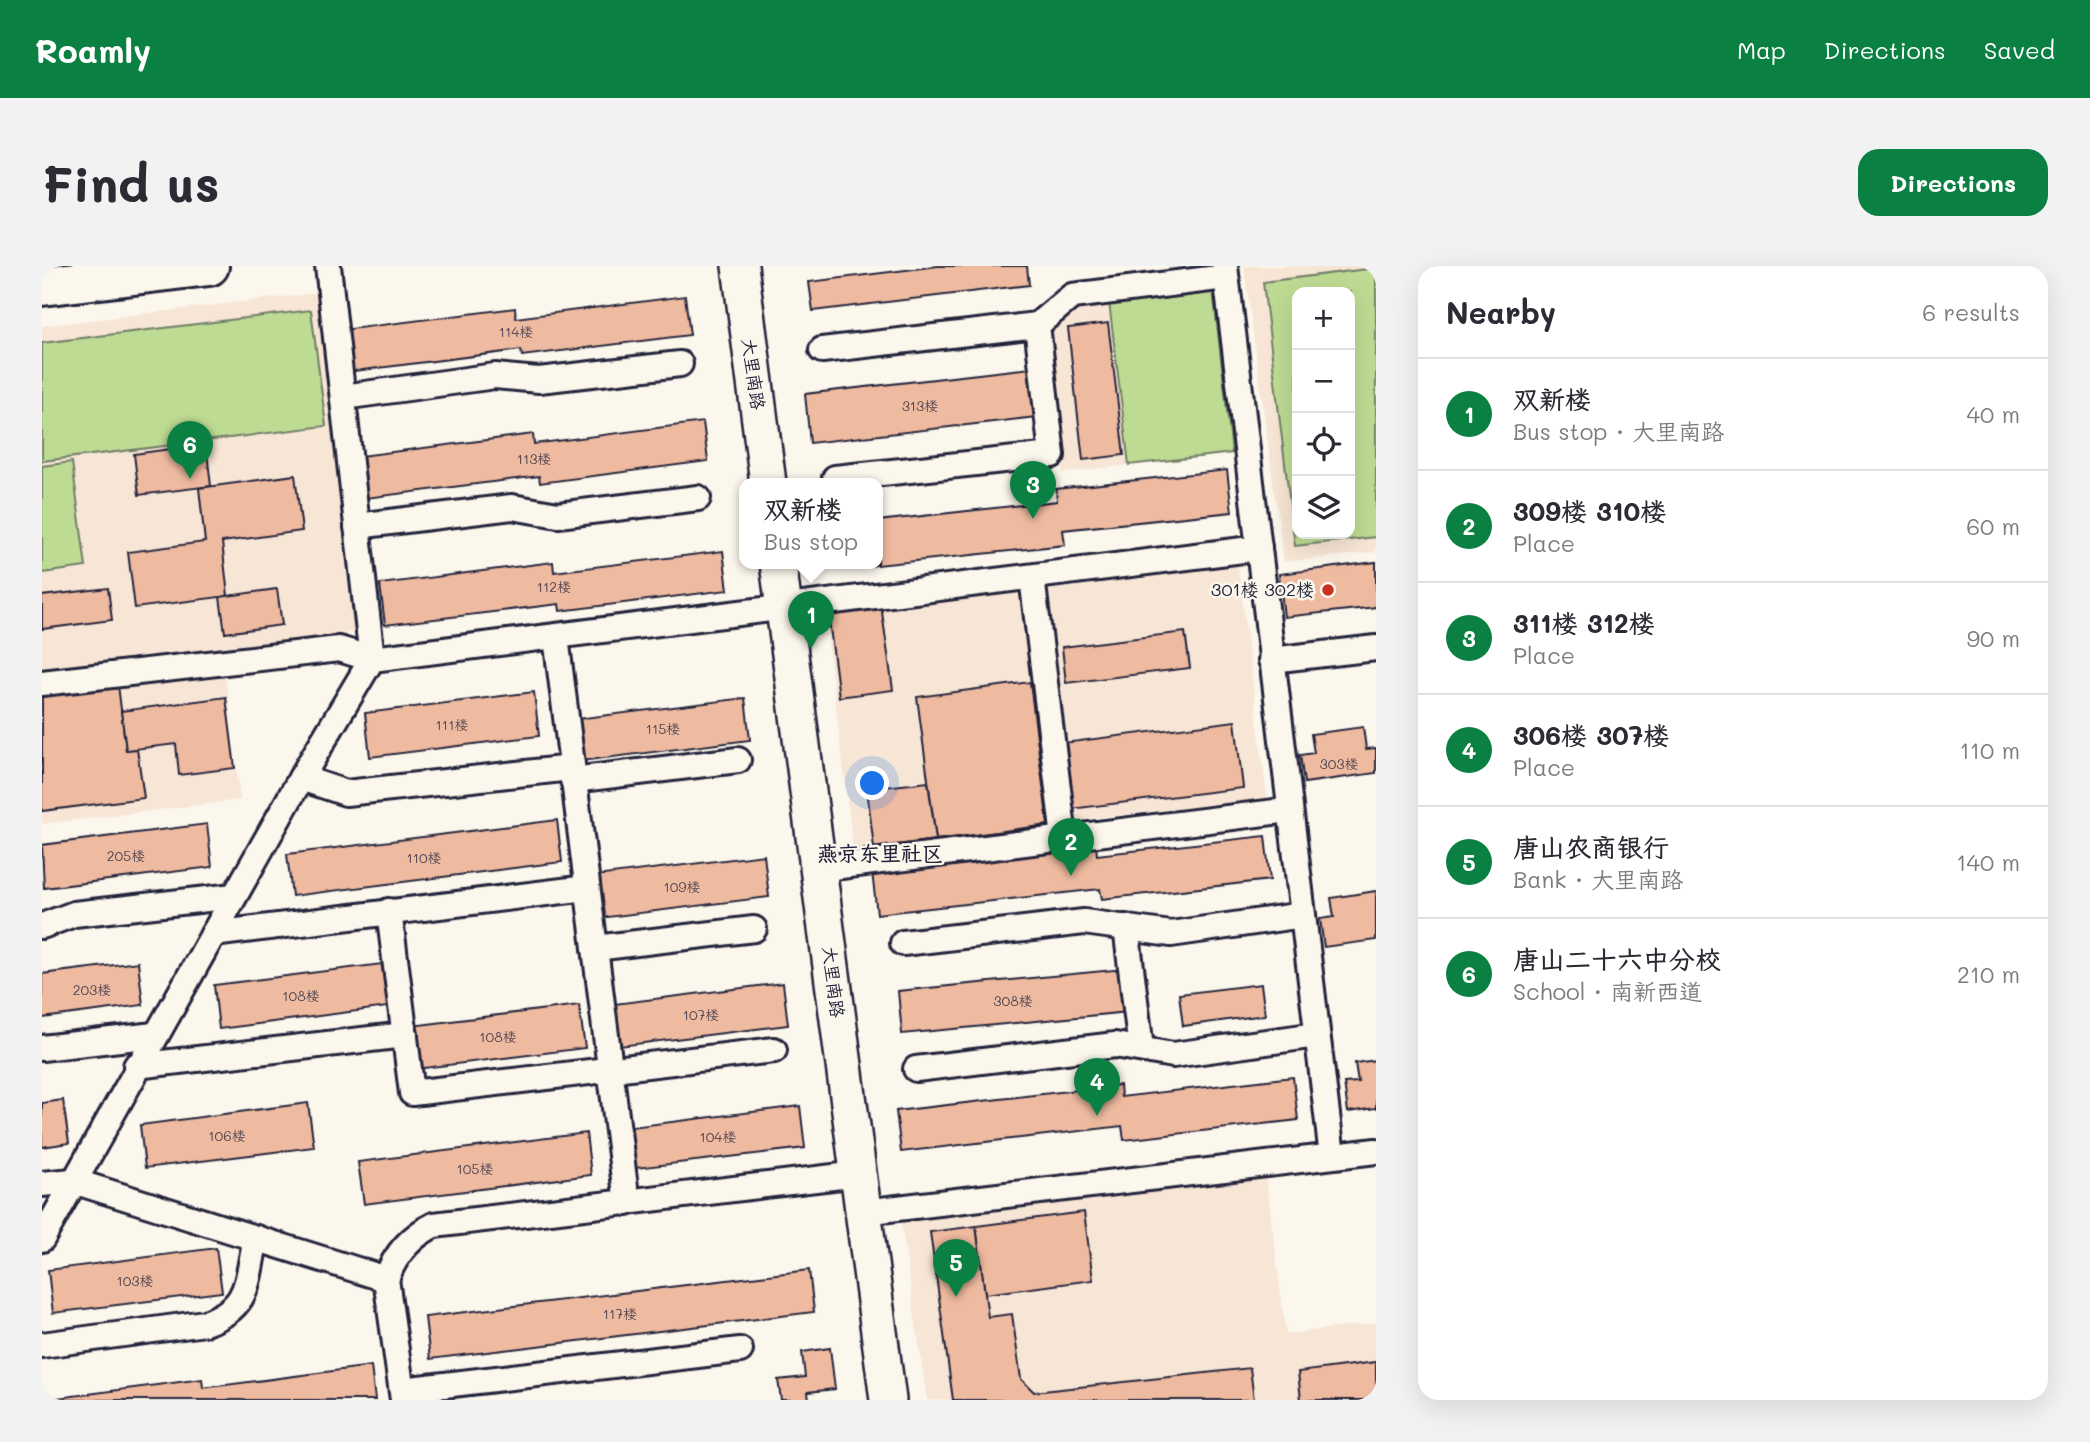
<!DOCTYPE html>
<html lang="en">
<head>
<meta charset="utf-8">
<style>
	body { margin:0; font-family:Mali,"LXGW WenKai TC",sans-serif; background:#f2f2f3; color:#2b2b33 }
	.controls { position:absolute; right:21px; top:21px; display:grid; overflow:hidden; border-radius:14px; box-shadow:0 7px 28px #0002 }
	.controls button { width:63px; height:63px; display:grid; place-items:center; padding:0; border:0; border-bottom:2px solid #e1e1e2; background:#fff; color:#2b2b33; font:35px sans-serif }
	.you { position:absolute; left:831px; top:518px; width:24px; height:24px; margin:-18px; border:5px solid #fff; border-radius:50%; background:#1a73e8; box-shadow:0 0 0 10px #1a73e833 }
	.badge { display:grid; place-items:center; width:46px; height:46px; border-radius:50%; background:#0b8043; color:#fff; font-size:23px; font-weight:700 }
	.pin { position:absolute; translate:-50% -58px; filter:drop-shadow(0 2px 4px #0008) }
	.pin::after { content:''; position:absolute; top:37px; width:24px; height:21px; background:inherit; clip-path:polygon(0 0,100% 0,50% 100%) }
	.popup { position:absolute; left:697px; top:212px; width:144px; height:91px; box-sizing:border-box; display:grid; place-content:center; border-radius:14px; background:#fff; filter:drop-shadow(0 2px 5px #0005); font-size:23px; white-space:nowrap; color:#7c7c81 }
	.popup b { font-size:26px; color:#2b2b33 }
	.popup::after { content:''; position:absolute; left:50%; top:100%; margin-left:-14px; border:14px solid transparent; border-top-color:#fff }
	.list { margin:0; padding:0; list-style:none }
	h2 { display:flex; justify-content:space-between; align-items:center; height:91px; margin:0; padding:0 28px; font-size:30px }
	h2 small { font-size:23px; font-weight:400; color:#7c7c81 }
	.list li { display:grid; grid-template-columns:46px 1fr auto; gap:21px; align-items:center; box-sizing:border-box; height:112px; padding:0 28px; border-top:2px solid #e1e1e2 }
	.list b { display:block; font-size:26px; white-space:nowrap }
	.list p { margin:0; font-size:23px; white-space:nowrap; color:#7c7c81 }
	.list em { font-size:23px; font-style:normal; color:#7c7c81 }
	.icon { flex:none; width:38px; height:38px; fill:none; stroke:currentColor; stroke-width:2; stroke-linecap:round; stroke-linejoin:round }
	.map { position:relative; flex:none; width:1334px; height:1134px; overflow:hidden; border-radius:21px }
	header { display:flex; align-items:center; gap:42px; box-sizing:border-box; height:98px; padding:0 35px; background:#0b8043; color:#fff }
	header strong { font-size:33px }
	nav { display:flex; gap:38px; margin-inline-start:auto; font-size:24px }
	.intro { display:flex; align-items:center; justify-content:space-between; box-sizing:border-box; height:168px; padding:0 42px }
	h1 { margin:0; font-size:49px }
	.button { padding:18px 32px; border-radius:21px; background:#0b8043; color:#fff; font-size:24px; font-weight:700 }
	main { display:flex; gap:42px; padding:0 42px }
	aside { flex:1; background:#fff; border-radius:21px; box-shadow:0 7px 28px #0002 }
	.map>svg:first-child { display:block }
</style>
</head>
<body>
<header>
<strong>Roamly</strong>
<nav><a>Map</a><a>Directions</a><a>Saved</a></nav>
</header>
<div class="intro"><h1>Find us</h1><a class="button">Directions</a></div>
<main>
<div class="map">
<svg width="1334" height="1134" viewBox="0 0 1334 1134">
	<rect width="100%" height="100%" fill="#fbf7ec"/>
	<filter id="ink" filterUnits="userSpaceOnUse"><feTurbulence type="fractalNoise" baseFrequency=".0143" numOctaves="2"/><feDisplacementMap in="SourceGraphic" scale="14" xChannelSelector="R" yChannelSelector="G"/><feConvolveMatrix kernelMatrix="1 2 1 2 8 2 1 2 1" color-interpolation-filters="sRGB"/></filter>
	<g filter="url(#ink)">
		<g fill="#f7e5d5" fill-rule="evenodd">
			<path d="M 1202,0 L 1334,0 L 1334,286 L 1242,296 ZM 1255,26 L 1308,26 L 1308,268 L 1255,268 Z"/>
			<path d="M 275,27 L 315,366 L 180,381 L 198,534 L 0,558 L 0,60 Z"/>
			<path d="M 1067,36 L 1087,199 L 1021,207 L 1006,61 L 1031,41 Z"/>
			<path d="M 1195,292 L 1225,532 L 1009,557 L 1010,565 L 812,590 L 782,343 Z"/>
			<path d="M 1223,905 L 1244,1068 L 1334,1057 L 1334,1134 L 885,1134 L 858,948 Z"/>
		</g>
		<g fill="#bedb93" stroke="#707e67" stroke-width="2" fill-rule="evenodd">
			<path d="M 1334,2 L 1334,271 L 1253,280 L 1221,16 ZM 1255,26 L 1308,26 L 1308,268 L 1255,268 Z"/>
			<path d="M 1171,24 L 1190,187 L 1087,199 L 1067,36 Z"/>
			<path d="M 269,44 L 284,160 L 0,195 L 0,77 Z"/>
			<path d="M 30,196 L 44,301 L 0,307 L 0,200 Z"/>
		</g>
		<g fill="#efbba0" stroke="#22223b" stroke-width="2">
			<path d="M 896,0 L 985,0 L 987,19 L 771,45 L 767,16 Z"/>
			<path d="M 643,30 L 648,69 L 480,90 L 479,84 L 305,106 L 300,64 L 473,42 L 474,52 Z"/>
			<path d="M 1066,57 L 1082,189 L 1041,194 L 1026,62 Z"/>
			<path d="M 989,102 L 994,151 L 768,177 L 763,128 Z"/>
			<path d="M 661,156 L 666,195 L 498,217 L 497,210 L 324,232 L 318,190 L 491,168 L 492,178 Z"/>
			<path d="M 164,178 L 169,220 L 97,229 L 92,188 Z"/>
			<path d="M 1185,204 L 1190,246 L 1021,264 L 1023,279 L 798,303 L 798,297 L 836,297 L 836,255 L 1015,235 L 1014,223 Z"/>
			<path d="M 253,209 L 260,265 L 180,276 L 186,330 L 93,342 L 86,286 L 163,276 L 157,222 Z"/>
			<path d="M 681,285 L 686,324 L 518,345 L 517,338 L 343,359 L 338,318 L 511,296 L 512,306 Z"/>
			<path d="M 1334,296 L 1334,341 L 1242,351 L 1237,308 Z"/>
			<path d="M 66,322 L 70,354 L 0,363 L 0,330 Z"/>
			<path d="M 235,323 L 240,359 L 183,367 L 178,331 Z"/>
			<path d="M 839,339 L 851,424 L 797,431 L 786,346 Z"/>
			<path d="M 1143,366 L 1148,402 L 1024,417 L 1020,381 Z"/>
			<path d="M 988,416 L 1006,559 L 894,574 L 875,431 Z"/>
			<path d="M 76,419 L 84,484 L 95,483 L 102,532 L 0,545 L 0,429 Z"/>
			<path d="M 492,426 L 497,470 L 328,491 L 323,447 Z"/>
			<path d="M 184,431 L 193,502 L 137,509 L 134,478 L 84,484 L 79,445 Z"/>
			<path d="M 703,432 L 708,474 L 539,495 L 534,453 Z"/>
			<path d="M 1193,455 L 1201,522 L 1029,543 L 1021,477 Z"/>
			<path d="M 1321,461 L 1324,483 L 1334,482 L 1334,507 L 1262,517 L 1258,489 L 1272,487 L 1269,468 Z"/>
			<path d="M 886,516 L 894,574 L 832,582 L 825,523 Z"/>
			<path d="M 515,554 L 520,596 L 250,630 L 245,588 Z"/>
			<path d="M 165,558 L 170,601 L 2,622 L 0,579 Z"/>
			<path d="M 1223,570 L 1228,614 L 1060,633 L 1058,623 L 835,648 L 830,606 L 1054,580 L 1055,589 Z"/>
			<path d="M 722,589 L 727,631 L 558,652 L 553,610 Z"/>
			<path d="M 1334,625 L 1334,674 L 1282,681 L 1278,653 L 1292,651 L 1289,632 Z"/>
			<path d="M 96,696 L 101,739 L 0,752 L 0,708 Z"/>
			<path d="M 340,698 L 346,741 L 177,763 L 172,719 Z"/>
			<path d="M 1082,703 L 1086,746 L 860,768 L 856,725 Z"/>
			<path d="M 741,717 L 746,759 L 578,780 L 572,738 Z"/>
			<path d="M 1219,718 L 1223,749 L 1141,760 L 1137,728 Z"/>
			<path d="M 537,739 L 543,782 L 374,803 L 369,760 Z"/>
			<path d="M 1334,794 L 1334,842 L 1306,846 L 1302,817 L 1316,816 L 1313,797 Z"/>
			<path d="M 1251,811 L 1256,854 L 1082,874 L 1080,860 L 859,886 L 854,845 L 1078,819 L 1079,831 Z"/>
			<path d="M 21,834 L 27,877 L 0,881 L 0,837 Z"/>
			<path d="M 266,837 L 272,881 L 103,902 L 98,859 Z"/>
			<path d="M 758,840 L 763,882 L 594,902 L 589,861 Z"/>
			<path d="M 544,867 L 549,909 L 322,938 L 316,896 Z"/>
			<path d="M 1042,946 L 1051,1014 L 943,1028 L 934,960 Z"/>
			<path d="M 934,960 L 946,1051 L 970,1048 L 979,1113 L 992,1126 L 1208,1102 L 1212,1134 L 911,1134 L 888,966 Z"/>
			<path d="M 174,982 L 180,1026 L 11,1047 L 6,1004 Z"/>
			<path d="M 767,1004 L 772,1046 L 388,1093 L 383,1051 Z"/>
			<path d="M 788,1082 L 793,1123 L 766,1126 L 767,1134 L 739,1134 L 736,1114 L 763,1111 L 760,1086 Z"/>
			<path d="M 1334,1096 L 1334,1134 L 1259,1134 L 1256,1106 Z"/>
			<path d="M 329,1100 L 333,1134 L 0,1134 L 160,1113 L 161,1122 Z"/>
		</g>
		<g fill="none" stroke-linecap="round" stroke-linejoin="round">
			<g stroke="#22223b" stroke-width="30">
				<g id="street">
					<path d="M 1183,0 L 1290,890"/>
					<path d="M 780,84 L 995,59 L 1030,30 L 1184,11"/>
					<path d="M 301,131 L 453,110 L 497,114 L 638,98"/>
					<path d="M 793,212 L 1010,189 L 995,59"/>
					<path d="M 315,260 L 470,241 L 516,249 L 656,232"/>
					<path d="M 990,311 L 1022,572"/>
					<path d="M 514,371 L 585,937"/>
					<path d="M 1229,394 L 1334,382"/>
					<path d="M 0,417 L 297,383 L 330,393 L 1217,282"/>
					<path d="M 259,512 L 304,527 L 529,502"/>
					<path d="M 531,514 L 696,494"/>
					<path d="M 783,602 L 1248,544"/>
					<path d="M 347,645 L 370,827 L 732,784"/>
					<path d="M 0,660 L 32,648 L 192,630"/>
					<path d="M 1084,661 L 1099,783"/>
					<path d="M 171,668 L 545,622"/>
					<path d="M 861,677 L 1042,656 L 1129,668 L 1261,649"/>
					<path d="M 553,682 L 712,663"/>
					<path d="M 0,782 L 112,769"/>
					<path d="M 94,800 L 363,769"/>
					<path d="M 874,803 L 1073,779 L 1131,789 L 1275,769"/>
					<path d="M 0,918 L 31,915 L 344,1013 L 361,1134"/>
					<path d="M 822,946 L 1334,885"/>
					<path d="M 0,973 L 259,512 L 330,393 L 286,0"/>
					<path d="M 344,1013 C 353,989 369,970 392,959 L 816,908"/>
					<path d="M 0,1079 L 163,1057 C 209,1041 204,1016 214,972"/>
					<path d="M 360,1124 L 698,1084"/>
				</g>
			</g>
			<g stroke="#22223b" stroke-width="40">
				<g id="secondary">
					<path d="M 698,0 L 726,217"/>
					<path d="M 736,297 L 846,1134"/>
				</g>
			</g>
			<g stroke="#22223b" stroke-width="44">
				<path id="primary" d="M 0,20 L 167,0"/>
			</g>
			<use href="#street" stroke="#fbf7ec" stroke-width="24"/>
			<use href="#secondary" stroke="#fbf7ec" stroke-width="35"/>
			<use href="#primary" stroke="#fbf7ec" stroke-width="38"/>
		</g>
	</g>
	<circle fill="#c8321e" stroke="#fbf7ec" stroke-width="2.5" cx="1286" cy="324" r="7"/>
	<g text-anchor="middle" stroke-width="5" stroke-linejoin="round" paint-order="stroke">
		<g font-size="14" fill="#554854">
			<text x="474" y="71">114楼</text>
			<text x="878" y="145">313楼</text>
			<text x="492" y="198">113楼</text>
			<text x="512" y="326">112楼</text>
			<text x="410" y="464">111楼</text>
			<text x="621" y="468">115楼</text>
			<text x="1297" y="503">303楼</text>
			<text x="84" y="595">205楼</text>
			<text x="382" y="597">110楼</text>
			<text x="640" y="626">109楼</text>
			<text x="50" y="729">203楼</text>
			<text x="259" y="735">108楼</text>
			<text x="971" y="740">308楼</text>
			<text x="659" y="754">107楼</text>
			<text x="456" y="776">108楼</text>
			<text x="185" y="875">106楼</text>
			<text x="676" y="876">104楼</text>
			<text x="433" y="908">105楼</text>
			<text x="93" y="1020">103楼</text>
			<text x="578" y="1053">117楼</text>
		</g>
		<g font-size="18" fill="#22223b" stroke="#fbf7ec">
			<text transform="translate(711 108) rotate(82)" y="6">大里南路</text>
			<text transform="translate(791 716) rotate(83)" y="6">大里南路</text>
		</g>
		<g font-size="18" fill="#22223b" stroke="#fbf7ec" text-anchor="end">
			<text x="1272" y="330">301楼 302楼</text>
		</g>
		<g font-size="21" font-weight="bold" fill="#22223b" stroke="#fbf7ec">
			<text x="838" y="595">燕京东里社区</text>
		</g>
	</g>
</svg>
<div class="controls">
<button>+</button>
<button>−</button>
<button><svg class="icon" aria-label="locate" viewBox="0 0 24 24"><circle cx="12" cy="12" r="6"/><path d="M12 2v4M12 18v4M2 12h4M18 12h4"/></svg></button>
<button><svg class="icon" aria-label="layers" viewBox="0 0 24 24"><path d="M12 4l9 5-9 5-9-5zM3 14l9 5 9-5"/></svg></button>
</div>
<div class="you"></div>
<div class="pin badge" style="left:769px;top:383px">1</div>
<div class="popup"><b>双新楼</b>Bus stop</div>
<div class="pin badge" style="left:1029px;top:610px">2</div>
<div class="pin badge" style="left:991px;top:253px">3</div>
<div class="pin badge" style="left:1055px;top:850px">4</div>
<div class="pin badge" style="left:914px;top:1031px">5</div>
<div class="pin badge" style="left:148px;top:213px">6</div>
</div>
<aside>
<h2>Nearby<small>6 results</small></h2>
<ul class="list">
<li><span class="badge">1</span><div><b>双新楼</b><p>Bus stop · 大里南路</p></div><em>40 m</em></li>
<li><span class="badge">2</span><div><b>309楼 310楼</b><p>Place</p></div><em>60 m</em></li>
<li><span class="badge">3</span><div><b>311楼 312楼</b><p>Place</p></div><em>90 m</em></li>
<li><span class="badge">4</span><div><b>306楼 307楼</b><p>Place</p></div><em>110 m</em></li>
<li><span class="badge">5</span><div><b>唐山农商银行</b><p>Bank · 大里南路</p></div><em>140 m</em></li>
<li><span class="badge">6</span><div><b>唐山二十六中分校</b><p>School · 南新西道</p></div><em>210 m</em></li>
</ul>
</aside>
</main>
</body>
</html>
